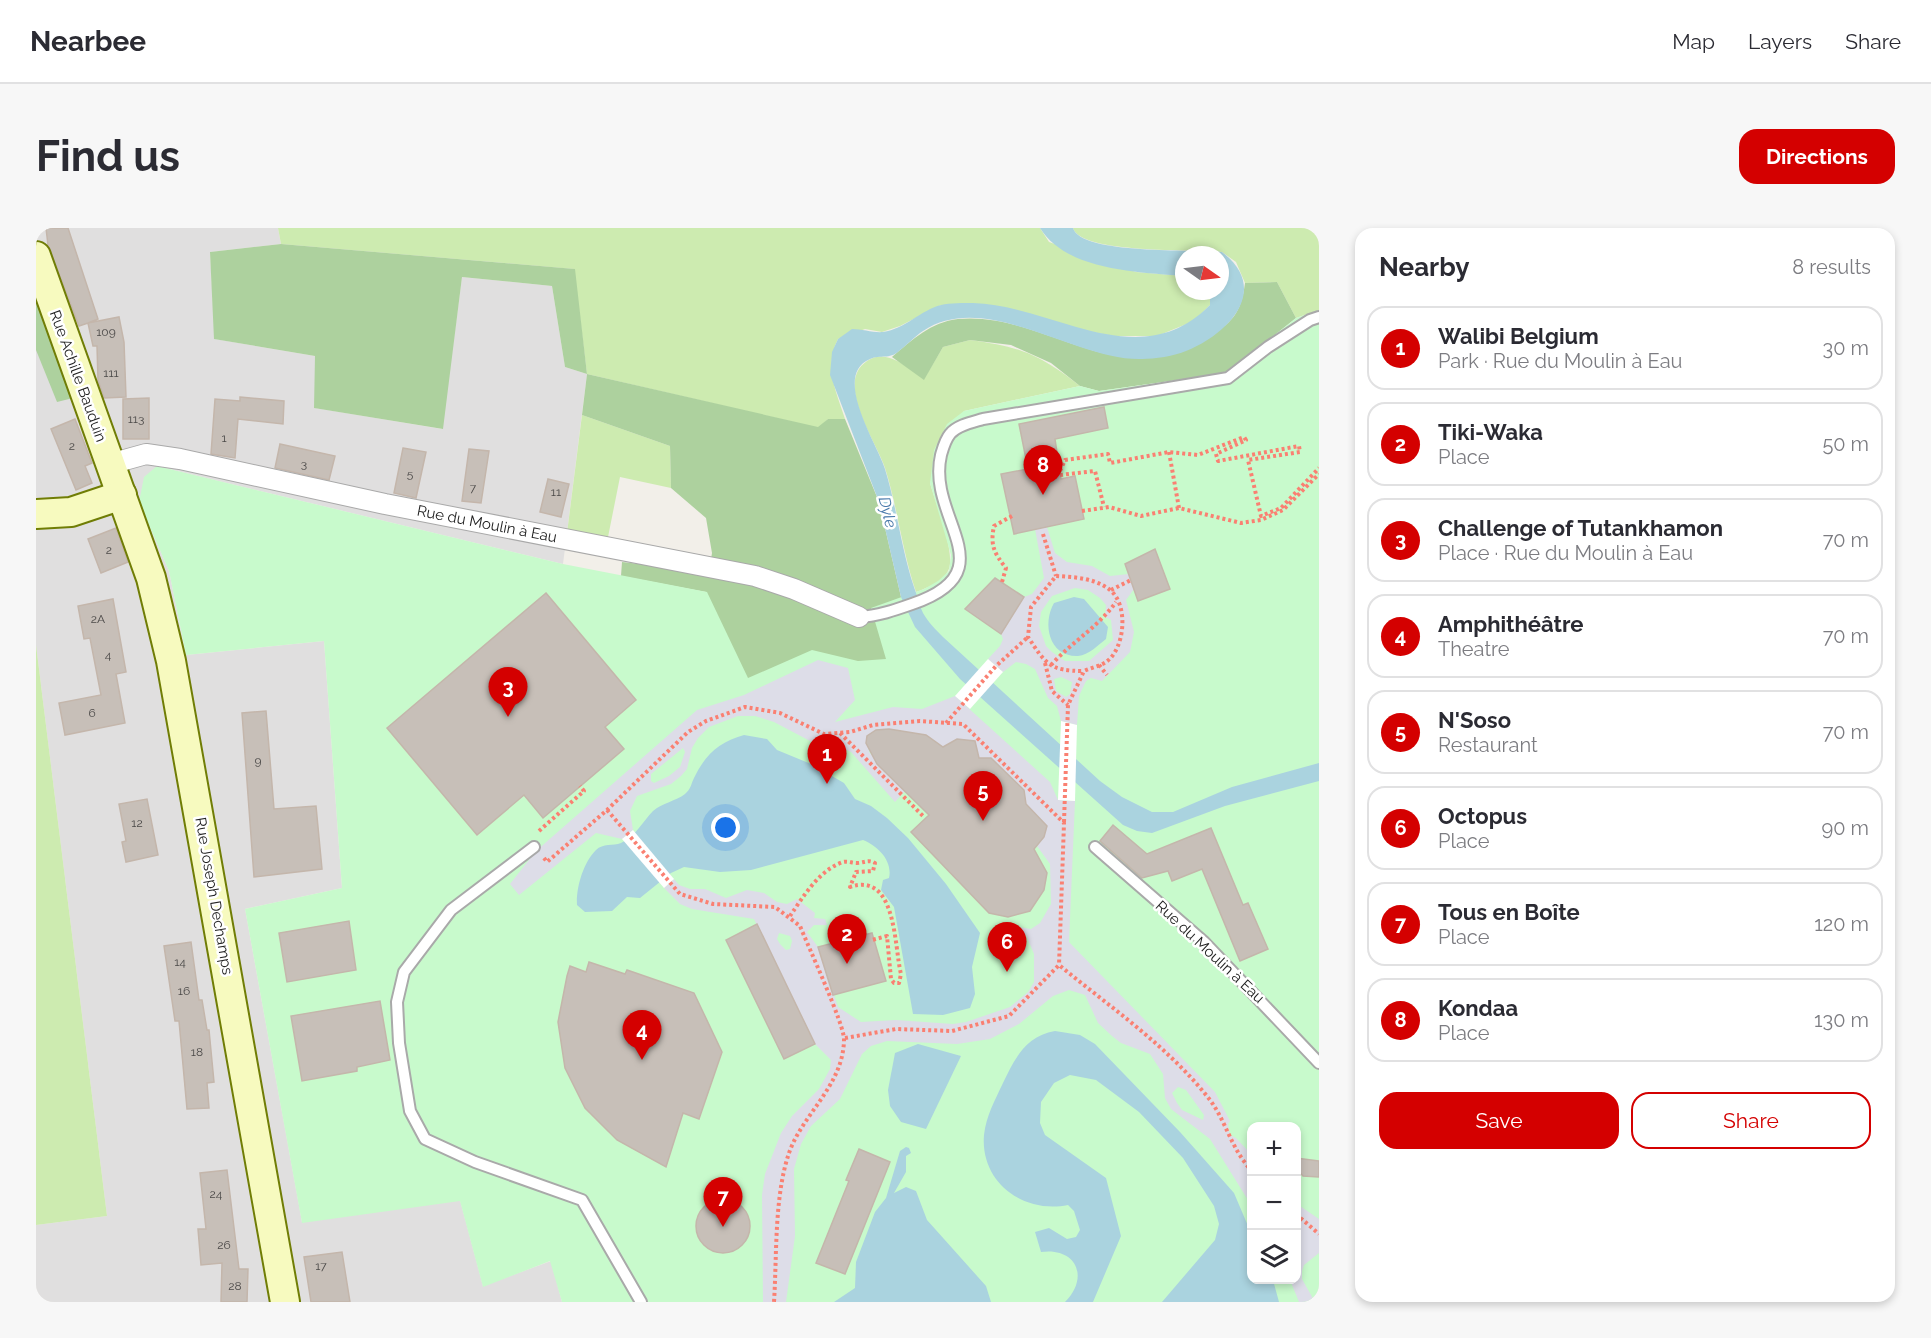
<!DOCTYPE html>
<html lang="en">
<head>
<meta charset="utf-8">
<style>
	body { margin:0; font-family:Raleway,sans-serif; background:#f7f7f7; color:#2b2b33 }
	.controls { position:absolute; right:18px; bottom:18px; display:grid; overflow:hidden; border-radius:12px; box-shadow:0 3px 9px #0003 }
	.controls button { width:54px; height:54px; display:grid; place-items:center; padding:0; border:0; border-bottom:2px solid #e1e1e2; background:#fff; color:#2b2b33; font:30px sans-serif }
	.compass { position:absolute; left:1139px; top:18px; width:54px; height:54px; border-radius:50%; background:#fff; box-shadow:0 3px 9px #0003; rotate:104deg }
	.you { position:absolute; left:690px; top:600px; width:21px; height:21px; margin:-15px; border:4px solid #fff; border-radius:50%; background:#1a73e8; box-shadow:0 0 0 9px #1a73e833 }
	.badge { display:grid; place-items:center; width:39px; height:39px; border-radius:50%; background:#d40000; color:#fff; font-size:20px; font-weight:700 }
	.pin { position:absolute; translate:-50% -50px; filter:drop-shadow(0 2px 3px #0008) }
	.pin::after { content:''; position:absolute; top:32px; width:21px; height:18px; background:inherit; clip-path:polygon(0 0,100% 0,50% 100%) }
	.list { margin:0; padding:0; list-style:none }
	h2 { display:flex; justify-content:space-between; align-items:center; height:78px; margin:0; padding:0 24px; font-size:26px }
	h2 small { font-size:20px; font-weight:400; color:#7c7c81 }
	.list li { display:grid; grid-template-columns:39px 1fr auto; gap:18px; align-items:center; box-sizing:border-box; height:84px; margin:0 12px 12px; padding:0 12px; border:2px solid #e1e1e2; border-radius:18px }
	.list b { display:block; font-size:22px; white-space:nowrap }
	.list p { margin:0; font-size:20px; white-space:nowrap; color:#7c7c81 }
	.list em { font-size:20px; font-style:normal; color:#7c7c81 }
	.actions { display:flex; gap:12px; padding:18px 24px }
	.actions a { flex:1; padding:14px 0; border:2px solid #d40000; border-radius:18px; text-align:center; font-size:21px; color:#d40000 }
	.actions .main { background:#d40000; color:#fff }
	.icon { flex:none; width:33px; height:33px; fill:none; stroke:currentColor; stroke-width:2; stroke-linecap:round; stroke-linejoin:round }
	.map { position:relative; flex:none; width:1283px; height:1074px; overflow:hidden; border-radius:18px }
	header { display:flex; align-items:center; gap:36px; box-sizing:border-box; height:84px; padding:0 30px; background:#fff; border-bottom:2px solid #e1e1e2 }
	header strong { font-size:28px }
	nav { display:flex; gap:33px; margin-inline-start:auto; font-size:21px }
	.intro { display:flex; align-items:center; justify-content:space-between; box-sizing:border-box; height:144px; padding:0 36px }
	h1 { margin:0; font-size:42px }
	.button { padding:15px 27px; border-radius:18px; background:#d40000; color:#fff; font-size:21px; font-weight:700 }
	main { display:flex; gap:36px; padding:0 36px }
	aside { flex:1; background:#fff; border-radius:18px; box-shadow:0 3px 9px #0003 }
	.map>svg:first-child { display:block }
</style>
</head>
<body>
<header>
<strong>Nearbee</strong>
<nav><a>Map</a><a>Layers</a><a>Share</a></nav>
</header>
<div class="intro"><h1>Find us</h1><a class="button">Directions</a></div>
<main>
<div class="map">
<svg width="1283" height="1074" viewBox="0 0 1283 1074">
	<rect width="100%" height="100%" fill="#f2efe9"/>
	<path fill="#e0dfdf" d="M 0,0 L 242,0 L 245,16 L 174,24 L 179,111 L 279,128 L 279,180 L 406,201 L 426,49 L 516,58 L 529,139 L 551,146 L 527,336 L 121,238 L 103,274 L 133,343 L 150,427 L 288,413 L 306,660 L 209,681 L 266,994 L 424,972 L 447,1058 L 515,1033 L 526,1074 L 0,1074 L 0,997 L 71,988 L 0,417 Z"/>
	<g fill="#cdebb0">
		<path d="M 242,0 L 1004,0 L 1013,14 L 1100,44 L 1148,48 L 1148,63 L 1174,65 L 1174,77 L 1158,93 L 1121,108 L 1078,108 L 905,77 L 864,98 L 846,104 L 829,101 L 802,111 C 788,139 800,163 809,191 L 792,191 L 783,200 L 551,146 L 538,41 L 245,16 Z"/>
		<path d="M 1037,0 L 1283,0 L 1283,82 L 1260,90 L 1241,54 L 1209,55 L 1200,34 L 1186,24 C 1159,21 1044,26 1037,0 Z"/>
		<path d="M 934,112 C 985,119 1003,126 1044,158 L 928,183 L 894,255 C 899,274 921,327 912,343 C 906,354 891,360 880,364 C 866,323 862,281 849,240 C 840,213 798,155 831,133 C 851,119 873,141 888,151 L 907,119 Z"/>
		<path d="M 546,187 L 634,218 L 635,260 L 584,249 L 572,309 L 531,305 Z"/>
		<path d="M 0,417 L 71,988 L 0,997 Z"/>
	</g>
	<g fill="#add19e">
		<path d="M 245,16 L 539,41 L 551,146 L 782,199 L 792,191 L 809,191 L 843,274 L 865,369 L 924,451 L 708,467 L 670,364 L 585,348 L 586,334 L 673,344 L 676,325 L 670,290 L 635,260 L 634,218 L 546,187 L 551,146 L 529,139 L 516,58 L 426,49 L 407,201 L 278,180 L 279,128 L 178,111 L 174,24 Z"/>
		<path d="M 1241,54 L 1260,90 L 1195,142 L 1184,146 L 1063,163 L 1044,158 L 1015,135 L 975,117 L 934,112 L 907,119 L 888,152 L 856,129 C 876,112 895,94 922,91 C 1009,83 1080,166 1169,111 C 1196,95 1205,86 1209,55 Z"/>
		<path d="M 0,60 L 41,169 L 21,174 L 0,122 Z"/>
	</g>
	<path fill="#c8facc" fill-rule="evenodd" d="M 1283,82 L 1283,1074 L 526,1074 L 514,1033 L 447,1059 L 424,973 L 266,995 L 209,681 L 306,660 L 288,413 L 150,427 L 133,343 L 103,274 L 108,249 L 121,238 L 527,336 L 671,364 L 712,450 L 776,422 L 822,433 L 850,431 L 835,380 L 888,361 L 902,353 L 913,343 L 915,327 L 894,255 L 898,222 L 911,196 L 928,183 L 1044,158 L 1063,163 L 1184,146 L 1195,142 L 1260,90 ZM 1216,898 L 1260,898 L 1260,1052 L 1216,1052 Z"/>
	<g fill="#dddde8" fill-rule="evenodd">
		<path d="M 1011,299 L 1019,325 L 1031,334 L 1056,338 L 1074,348 L 1093,346 L 1098,361 L 1090,372 L 1098,404 L 1094,424 L 1066,453 L 1055,450 L 1050,453 L 1043,468 L 1041,497 L 1025,493 L 1021,478 L 1012,470 L 999,441 L 990,436 L 980,434 L 967,444 L 952,431 L 964,418 L 967,411 L 965,406 L 988,369 L 996,366 L 1008,350 L 999,301 ZM 1039,360 L 1052,362 L 1064,370 L 1070,377 L 1069,389 L 1075,392 L 1077,412 L 1053,433 L 1029,433 L 1016,424 L 1010,418 L 1003,398 L 1005,384 L 1016,368 ZM 1025,449 L 1036,454 L 1034,466 L 1030,469 L 1020,463 L 1018,451 Z"/>
		<path d="M 782,432 L 812,440 L 819,472 L 799,494 L 857,479 L 886,481 L 919,468 L 1014,554 L 1022,572 L 1039,573 L 1033,714 L 1179,864 L 1194,893 L 1192,896 L 1194,907 L 1200,910 L 1215,926 L 1215,984 L 1212,972 L 1174,911 L 1135,881 L 1129,870 L 1127,846 L 1114,826 L 1085,815 L 1076,808 L 1062,795 L 1049,767 L 1033,762 L 1017,768 L 983,796 L 954,811 L 921,816 L 851,813 L 835,818 L 826,826 L 804,871 L 775,898 L 765,916 L 758,941 L 759,1008 L 750,1074 L 727,1074 L 726,967 L 729,946 L 745,905 L 756,888 L 783,861 L 794,841 L 795,832 L 779,816 L 718,691 L 656,681 L 644,676 L 628,660 L 638,651 L 643,657 L 654,661 L 669,661 L 690,670 L 711,662 L 728,665 L 741,674 L 751,676 L 761,671 L 779,685 L 778,690 L 789,691 L 791,697 L 778,697 L 771,704 L 782,719 L 802,779 L 825,794 L 860,792 L 917,796 L 930,794 L 974,779 L 992,764 L 998,754 L 998,726 L 990,707 L 982,706 L 982,699 L 995,701 L 1004,695 L 1015,676 L 1014,636 L 1001,618 L 1008,609 L 1011,598 L 990,577 L 988,562 L 955,530 L 943,530 L 938,513 L 921,511 L 907,519 L 890,507 L 853,501 L 840,502 L 831,508 L 833,524 L 869,563 L 859,574 L 815,524 L 806,520 L 776,514 L 738,494 L 719,488 L 702,488 L 673,499 L 662,510 L 656,520 L 651,541 L 645,548 L 635,556 L 601,568 L 594,583 L 597,602 L 586,611 L 560,605 L 483,667 L 474,656 L 500,623 L 661,482 L 708,467 ZM 647,520 L 649,524 L 644,539 L 633,548 L 618,555 L 615,553 L 615,546 ZM 743,705 L 754,708 L 756,713 L 754,721 L 750,722 L 744,716 L 741,711 ZM 1142,859 L 1150,862 L 1168,887 L 1167,892 L 1146,882 L 1141,875 L 1136,865 Z"/>
		<path d="M 1261,976 L 1283,991 L 1283,1025 L 1268,1037 L 1266,1043 L 1266,1051 L 1279,1074 L 1263,1074 L 1254,1052 L 1260,1052 Z"/>
	</g>
	<g fill="#aad3df">
		<path d="M 1004,0 L 1037,0 C 1045,27 1159,21 1186,24 C 1235,61 1193,106 1150,123 C 1139,128 1118,131 1106,131 C 1039,133 950,61 887,103 C 879,108 871,117 863,123 C 853,132 845,126 834,131 C 795,147 842,217 849,241 C 861,280 865,320 878,359 C 881,367 883,377 887,385 C 892,394 900,402 907,409 L 1064,553 L 1086,569 L 1116,584 L 1137,584 L 1196,559 L 1283,535 L 1283,553 L 1189,578 L 1116,605 L 1101,603 L 1087,597 L 924,451 L 879,399 L 865,369 L 843,274 L 794,147 L 796,124 L 802,111 L 816,101 C 826,101 838,105 847,104 C 869,101 885,82 905,77 C 914,75 928,75 937,75 C 1018,77 1103,149 1174,77 L 1174,63 L 1184,63 L 1184,27 L 1148,27 L 1148,48 C 1102,44 1031,43 1004,0 Z"/>
		<path d="M 1038,369 L 1048,371 L 1072,399 L 1070,411 C 1062,417 1053,427 1042,428 C 1013,429 1006,396 1018,375 Z"/>
		<path d="M 708,507 L 731,511 L 741,522 L 775,536 L 808,555 L 819,571 L 835,578 L 851,590 L 872,610 L 910,656 L 944,705 L 936,739 L 939,766 L 934,780 L 907,787 L 877,786 L 858,679 L 845,662 L 847,652 L 853,650 C 857,633 842,618 827,612 L 715,642 L 684,644 L 648,639 L 635,645 L 604,670 L 591,669 L 576,683 L 549,684 L 541,677 C 540,660 547,635 560,622 C 567,615 577,618 585,615 C 599,609 607,593 617,583 C 626,575 640,573 649,566 C 655,561 655,556 658,550 C 669,527 683,514 708,507 Z"/>
		<path d="M 1019,803 L 1044,807 L 1059,816 L 1144,904 L 1198,965 L 1215,1005 L 1216,1052 L 1237,1052 L 1243,1074 L 1126,1074 L 1179,1012 L 1183,996 L 1178,978 L 1147,930 L 1103,884 L 1060,852 L 1034,847 L 1018,855 L 1005,874 L 1004,895 L 1009,907 L 1070,950 L 1085,1008 L 1057,1074 L 1029,1074 C 1054,1049 1040,1019 1005,1024 L 999,1004 L 1013,1000 L 1031,1011 L 1040,1009 L 1044,1002 L 1038,983 L 1032,977 C 987,986 944,954 948,907 C 950,888 959,872 967,855 C 979,830 990,808 1019,803 Z"/>
		<path d="M 882,816 L 925,828 L 890,901 L 865,894 L 854,878 L 852,862 L 859,825 Z"/>
		<path d="M 870,919 L 873,920 L 875,925 L 870,928 L 870,944 L 858,965 L 870,959 L 880,963 L 891,992 L 950,1058 L 955,1074 L 798,1074 L 819,1060 L 820,1034 L 839,984 L 850,970 L 864,923 Z"/>
	</g>
	<g fill="#fff">
		<path d="M 952,431 L 967,444 L 934,481 L 919,468 Z"/>
		<path d="M 1025,493 L 1041,497 L 1039,573 L 1022,572 Z"/>
		<path d="M 597,602 L 638,651 L 628,660 L 586,611 Z"/>
	</g>
	<g fill="#c7bfb8" stroke="#c4b6ab" stroke-width="1.5">
		<path d="M 10,0 L 32,0 L 62,91 L 52,95 L 83,89 L 88,114 L 90,169 L 68,170 L 62,152 L 61,118 L 57,118 L 52,95 L 43,98 L 12,17 Z"/>
		<path d="M 204,169 L 248,173 L 247,196 L 202,191 L 199,230 L 175,226 L 179,171 L 204,173 Z"/>
		<path d="M 113,170 L 113,211 L 87,211 L 87,171 Z"/>
		<path d="M 1068,179 L 1072,200 L 1019,211 L 1025,251 L 1039,248 L 1048,291 L 978,306 L 965,246 L 992,241 L 983,196 Z"/>
		<path d="M 39,191 L 56,235 L 49,238 L 56,255 L 40,262 L 15,201 Z"/>
		<path d="M 244,216 L 299,228 L 293,252 L 239,240 Z"/>
		<path d="M 367,220 L 390,224 L 380,270 L 358,265 Z"/>
		<path d="M 433,221 L 453,223 L 445,275 L 426,273 Z"/>
		<path d="M 512,251 L 533,256 L 525,289 L 504,284 Z"/>
		<path d="M 80,300 L 92,334 L 65,345 L 52,311 Z"/>
		<path d="M 1119,321 L 1134,361 L 1102,373 L 1089,336 Z"/>
		<path d="M 959,350 L 988,369 L 965,406 L 929,381 Z"/>
		<path d="M 510,365 L 600,472 L 569,499 L 588,521 L 507,590 L 488,567 L 441,607 L 351,500 Z"/>
		<path d="M 77,371 L 90,444 L 80,446 L 89,495 L 29,507 L 23,475 L 65,467 L 54,410 L 48,411 L 42,378 Z"/>
		<path d="M 230,483 L 238,581 L 280,578 L 286,641 L 218,649 L 206,485 Z"/>
		<path d="M 853,501 L 890,507 L 907,519 L 921,511 L 939,513 L 943,530 L 955,530 L 988,562 L 990,576 L 1011,598 L 1008,609 L 998,621 L 1011,645 L 1008,662 L 994,683 L 972,689 L 953,685 L 875,604 L 893,587 L 841,536 L 830,515 L 831,508 L 840,502 Z"/>
		<path d="M 111,571 L 122,627 L 90,634 L 86,614 L 90,613 L 83,576 Z"/>
		<path d="M 1077,597 L 1111,626 L 1175,600 L 1207,677 L 1212,675 L 1232,721 L 1204,733 L 1166,641 L 1136,653 L 1132,643 L 1106,650 L 1064,613 Z"/>
		<path d="M 313,693 L 320,742 L 251,754 L 243,705 Z"/>
		<path d="M 721,696 L 779,816 L 748,831 L 690,712 Z"/>
		<path d="M 836,705 L 850,753 L 797,767 L 782,719 Z"/>
		<path d="M 155,714 L 163,772 L 166,772 L 171,802 L 173,802 L 178,854 L 171,855 L 173,880 L 151,881 L 143,793 L 139,793 L 128,718 Z"/>
		<path d="M 553,734 L 589,746 L 591,742 L 658,765 L 686,824 L 663,891 L 647,885 L 630,939 L 581,912 L 549,880 L 529,840 L 522,794 L 531,748 L 534,738 L 550,744 Z"/>
		<path d="M 344,773 L 354,832 L 321,839 L 321,843 L 266,853 L 255,788 Z"/>
		<path d="M 823,921 L 854,934 L 809,1046 L 780,1035 L 813,953 L 810,952 Z"/>
		<path d="M 1260,930 L 1283,933 L 1283,949 L 1267,948 L 1260,940 Z"/>
		<path d="M 191,942 L 203,1041 L 212,1041 L 211,1074 L 185,1074 L 186,1035 L 165,1037 L 162,1001 L 170,1001 L 164,945 Z"/>
		<circle cx="687" cy="998" r="27"/>
		<path d="M 306,1024 L 314,1074 L 275,1074 L 268,1029 Z"/>
	</g>
	<g fill="none" stroke-linecap="round" stroke-linejoin="round">
		<g stroke="#a9a9a9" stroke-width="14">
			<g id="lane">
				<path d="M 823,389 C 842,388 859,382 876,376 C 973,343 890,291 905,227 C 907,220 909,212 914,206 C 921,197 937,194 947,191 L 1192,150 L 1232,119 L 1274,92 L 1283,89"/>
				<path d="M 498,619 L 415,682 L 368,744 L 361,774 L 363,815 L 374,883 L 389,911 L 439,934 L 546,972 L 605,1074"/>
				<path d="M 1059,619 L 1168,714 L 1283,835"/>
			</g>
		</g>
		<g stroke="#a9a9a9" stroke-width="22">
			<path id="street" d="M 74,236 L 110,226 L 144,231 L 349,276 L 719,348 L 758,361 L 823,389"/>
		</g>
		<g stroke="#707d05" stroke-width="32">
			<g id="secondary">
				<path d="M 0,28 L 115,350 L 135,433 L 249,1074"/>
				<path d="M 0,286 L 35,284 L 86,267"/>
			</g>
		</g>
		<g stroke="#fa8072" stroke-width="4" stroke-dasharray="3 3" stroke-linecap="butt">
			<path d="M 1133,224 L 1143,280"/>
			<path d="M 1024,243 L 1029,232 L 1072,226 L 1074,235 L 1133,224 L 1162,227 L 1208,209 L 1210,212 L 1180,226 L 1182,233 L 1263,218 L 1264,224 L 1212,232 L 1225,288 L 1245,280 L 1283,240"/>
			<path d="M 1024,247 L 1059,243 L 1068,279"/>
			<path d="M 1046,283 L 1073,279 L 1105,288 L 1143,280 L 1205,295 L 1225,292 L 1247,282 L 1283,246"/>
			<path d="M 1007,306 L 1020,348"/>
			<path d="M 966,354 L 970,340 C 958,325 954,317 958,298 L 976,288"/>
			<path d="M 1075,362 L 1095,352"/>
			<path d="M 1009,435 L 1016,463 L 1032,477"/>
			<path d="M 1015,437 C 1036,414 1062,399 1080,374"/>
			<path d="M 1063,437 L 1071,447"/>
			<path d="M 910,495 L 960,438 L 992,409"/>
			<path d="M 804,505 L 888,589"/>
			<path d="M 571,582 L 644,666 L 677,676 L 739,679 L 764,698 C 772,718 809,798 808,812 C 807,858 767,885 753,925 C 738,969 741,1028 738,1074"/>
			<path d="M 1028,594 L 1032,477 L 1048,443 C 1054,440 1064,438 1070,434 C 1089,421 1093,377 1074,362 C 1059,350 1038,349 1020,348 L 995,379 L 992,409 C 1010,436 1013,443 1048,443"/>
			<path d="M 503,603 L 548,563 L 544,558"/>
			<path d="M 508,630 L 511,634 L 571,582 L 652,504 L 670,493 L 709,479 L 744,485 L 788,506 L 814,504 L 837,497 L 884,493 L 927,496 L 1028,595 L 1023,737"/>
			<path d="M 754,688 C 767,669 783,642 807,634 C 812,633 816,635 821,635 C 828,635 832,631 839,635 L 837,643 L 820,644 L 814,659 C 861,643 858,719 865,746 L 863,755 L 858,755 L 855,751 L 851,708 L 836,712"/>
			<path d="M 809,810 L 860,801 L 916,803 L 973,788 L 1023,737 C 1074,779 1133,819 1174,872 C 1191,895 1195,921 1216,943"/>
			<path d="M 1260,986 L 1283,1006"/>
		</g>
		<use href="#lane" stroke="#fff" stroke-width="10"/>
		<use href="#street" stroke="#fff" stroke-width="20"/>
		<use href="#secondary" stroke="#f7fabf" stroke-width="28"/>
	</g>
	<g text-anchor="middle" stroke-width="5" stroke-linejoin="round" paint-order="stroke">
		<g font-size="12" fill="#4b4948">
			<text x="70" y="108">109</text>
			<text x="75" y="149">111</text>
			<text x="100" y="195">113</text>
			<text x="188" y="214">1</text>
			<text x="36" y="222">2</text>
			<text x="268" y="240">3</text>
			<text x="374" y="250">5</text>
			<text x="437" y="264">7</text>
			<text x="520" y="268">11</text>
			<text x="73" y="326">2</text>
			<text x="62" y="395">2A</text>
			<text x="72" y="431">4</text>
			<text x="56" y="489">6</text>
			<text x="222" y="537">9</text>
			<text x="101" y="599">12</text>
			<text x="144" y="738">14</text>
			<text x="148" y="767">16</text>
			<text x="161" y="828">18</text>
			<text x="180" y="970">24</text>
			<text x="188" y="1021">26</text>
			<text x="285" y="1042">17</text>
			<text x="199" y="1062">28</text>
		</g>
		<g font-size="15" fill="#222" stroke="#fff">
			<text transform="translate(42 148) rotate(70)" y="5">Rue Achille Bauduin</text>
			<text transform="translate(451 296) rotate(11)" y="5">Rue du Moulin à Eau</text>
			<text transform="translate(178 668) rotate(80)" y="5">Rue Joseph Dechamps</text>
			<text transform="translate(1174 724) rotate(43)" y="5">Rue du Moulin à Eau</text>
		</g>
		<g font-size="16" font-style="italic" fill="#4a7aab" stroke="#fff">
			<text transform="translate(852 284) rotate(76)" y="6">Dyle</text>
		</g>
	</g>
</svg>
<div class="controls">
<button>+</button>
<button>−</button>
<button><svg class="icon" aria-label="layers" viewBox="0 0 24 24"><path d="M12 4l9 5-9 5-9-5zM3 14l9 5 9-5"/></svg></button>
</div>
<svg class="compass" viewBox="-18 -18 36 36"><path d="M0-13l5 13h-10z" fill="#e53935"/><path d="M0 13l5-13h-10z" fill="#7c7c81"/></svg>
<div class="you"></div>
<div class="pin badge" style="left:791px;top:556px">1</div>
<div class="pin badge" style="left:811px;top:736px">2</div>
<div class="pin badge" style="left:472px;top:489px">3</div>
<div class="pin badge" style="left:606px;top:832px">4</div>
<div class="pin badge" style="left:947px;top:593px">5</div>
<div class="pin badge" style="left:971px;top:744px">6</div>
<div class="pin badge" style="left:687px;top:999px">7</div>
<div class="pin badge" style="left:1007px;top:267px">8</div>
</div>
<aside>
<h2>Nearby<small>8 results</small></h2>
<ul class="list">
<li><span class="badge">1</span><div><b>Walibi Belgium</b><p>Park · Rue du Moulin à Eau</p></div><em>30 m</em></li>
<li><span class="badge">2</span><div><b>Tiki-Waka</b><p>Place</p></div><em>50 m</em></li>
<li><span class="badge">3</span><div><b>Challenge of Tutankhamon</b><p>Place · Rue du Moulin à Eau</p></div><em>70 m</em></li>
<li><span class="badge">4</span><div><b>Amphithéâtre</b><p>Theatre</p></div><em>70 m</em></li>
<li><span class="badge">5</span><div><b>N'Soso</b><p>Restaurant</p></div><em>70 m</em></li>
<li><span class="badge">6</span><div><b>Octopus</b><p>Place</p></div><em>90 m</em></li>
<li><span class="badge">7</span><div><b>Tous en Boîte</b><p>Place</p></div><em>120 m</em></li>
<li><span class="badge">8</span><div><b>Kondaa</b><p>Place</p></div><em>130 m</em></li>
</ul>
<div class="actions"><a class="main">Save</a><a>Share</a></div>
</aside>
</main>
</body>
</html>
